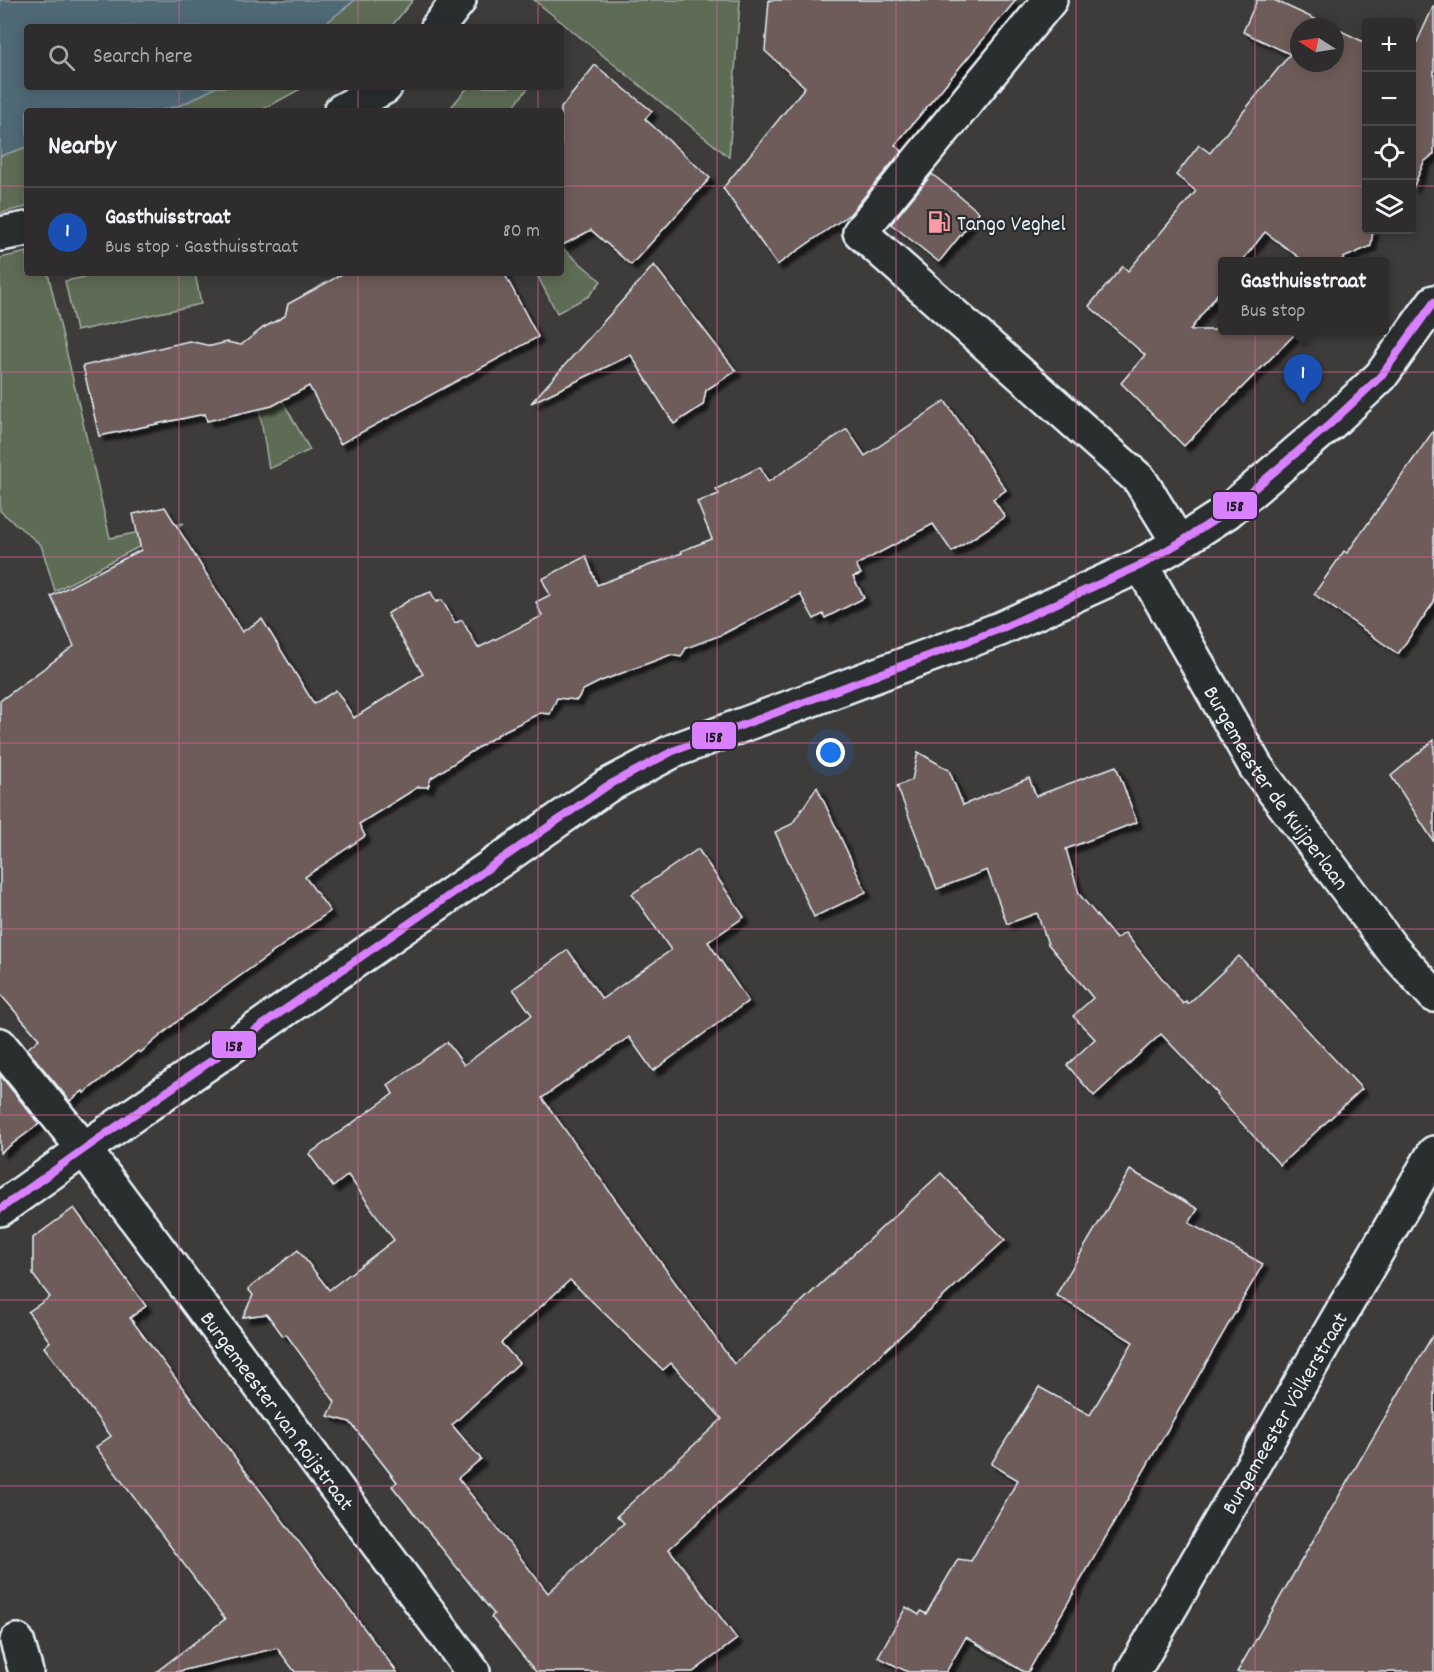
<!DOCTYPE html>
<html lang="en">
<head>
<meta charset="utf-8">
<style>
	body { margin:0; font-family:Dekko,sans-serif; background:#3a3838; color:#f1f3f6 }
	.controls { position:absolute; right:18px; top:18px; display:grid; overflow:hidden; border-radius:6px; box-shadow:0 3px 15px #0003 }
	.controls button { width:54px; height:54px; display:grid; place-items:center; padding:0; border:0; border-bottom:2px solid #494848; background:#2e2c2c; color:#f1f3f6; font:30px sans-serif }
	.compass { position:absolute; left:1290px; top:18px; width:54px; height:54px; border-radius:50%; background:#2e2c2c; box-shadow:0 3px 15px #0003; rotate:282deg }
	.you { position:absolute; left:831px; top:753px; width:21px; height:21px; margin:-15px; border:4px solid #fff; border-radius:50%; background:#1a73e8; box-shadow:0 0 0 9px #1a73e833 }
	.badge { display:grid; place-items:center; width:39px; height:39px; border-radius:50%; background:#1a73e8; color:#fff; font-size:20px; font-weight:700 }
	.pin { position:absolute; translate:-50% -50px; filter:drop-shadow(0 2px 3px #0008) }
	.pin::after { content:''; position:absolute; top:32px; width:21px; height:18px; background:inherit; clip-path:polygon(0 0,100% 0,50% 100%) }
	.popup { position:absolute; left:1218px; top:257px; width:171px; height:78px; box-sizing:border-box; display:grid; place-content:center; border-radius:6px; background:#2e2c2c; filter:drop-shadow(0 2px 4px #0005); font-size:20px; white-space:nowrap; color:#a7a7a9 }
	.popup b { font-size:22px; color:#f1f3f6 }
	.popup::after { content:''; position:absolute; left:50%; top:100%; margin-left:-12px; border:12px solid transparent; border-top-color:#2e2c2c }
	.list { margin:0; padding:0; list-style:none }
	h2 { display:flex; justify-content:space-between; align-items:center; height:78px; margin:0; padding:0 24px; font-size:26px }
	h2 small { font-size:20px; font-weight:400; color:#a7a7a9 }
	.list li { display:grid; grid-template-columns:39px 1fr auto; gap:18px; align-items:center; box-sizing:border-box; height:90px; padding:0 24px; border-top:2px solid #494848 }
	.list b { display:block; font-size:22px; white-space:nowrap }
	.list p { margin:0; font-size:20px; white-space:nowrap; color:#a7a7a9 }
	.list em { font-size:20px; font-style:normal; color:#a7a7a9 }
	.icon { flex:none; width:33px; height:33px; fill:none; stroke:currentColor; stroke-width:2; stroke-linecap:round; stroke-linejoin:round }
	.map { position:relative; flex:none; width:1434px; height:1672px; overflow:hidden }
	.search { position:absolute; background:#2e2c2c; box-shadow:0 3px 15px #0003; left:24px; top:24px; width:540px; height:66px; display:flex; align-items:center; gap:15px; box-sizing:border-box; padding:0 21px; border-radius:6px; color:#a7a7a9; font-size:22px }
	.panel { position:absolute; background:#2e2c2c; box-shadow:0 3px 15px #0003; left:24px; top:108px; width:540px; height:168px; border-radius:6px }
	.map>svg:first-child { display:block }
</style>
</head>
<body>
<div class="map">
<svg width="1434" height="1672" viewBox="0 0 1434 1672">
	<defs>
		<filter id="shadow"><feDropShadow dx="5.5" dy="5.5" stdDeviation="1.5" flood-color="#0009"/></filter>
	</defs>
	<rect width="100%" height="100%" fill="#3e3b3b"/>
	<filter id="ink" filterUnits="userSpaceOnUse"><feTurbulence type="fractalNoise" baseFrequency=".0167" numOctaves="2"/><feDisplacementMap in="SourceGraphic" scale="12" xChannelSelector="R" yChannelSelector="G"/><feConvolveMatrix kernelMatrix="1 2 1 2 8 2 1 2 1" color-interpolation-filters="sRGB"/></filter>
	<g filter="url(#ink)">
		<g fill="#5f6c54" stroke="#a4aea6" stroke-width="1.5">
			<path d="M 355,0 L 413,0 L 391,27 L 321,27 Z"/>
			<path d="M 534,0 L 740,0 L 729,157 Z"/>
			<path d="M 217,87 L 304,87 L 260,111 L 158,111 L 181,105 Z"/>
			<path d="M 468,87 L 529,87 L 510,111 L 458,111 L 452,106 Z"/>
			<path d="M 27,147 L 27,207 L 0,213 L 0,156 Z"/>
			<path d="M 561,247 L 601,281 L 589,296 L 557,313 L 536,273 L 561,273 Z"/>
			<path d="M 27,252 L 27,273 L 48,273 L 110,538 L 184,523 L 55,591 L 41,545 L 0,511 L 0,258 Z"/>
			<path d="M 105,273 L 195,273 L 201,304 L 76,331 L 65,281 Z"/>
			<path d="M 273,384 L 310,450 L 269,469 L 256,389 Z"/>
		</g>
		<path fill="#506975" stroke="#8d9fa9" stroke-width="1.5" d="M 0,0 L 355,0 L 321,27 L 27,27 L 27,87 L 217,87 L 181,105 L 158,111 L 27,111 L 27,147 L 0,156 Z"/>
		<g fill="#6e5c5a" stroke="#e8f1f8" stroke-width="1.5" fill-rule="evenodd" filter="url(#shadow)">
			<path d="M 769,0 L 1016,0 L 895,145 L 902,151 L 850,214 L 777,265 L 723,188 L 805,87 L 765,51 Z"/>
			<path d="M 1257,0 L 1274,0 L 1332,27 L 1299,27 L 1299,63 L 1335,63 L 1335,28 L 1366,43 L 1366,230 L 1373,230 L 1371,246 L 1343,258 L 1341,261 L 1304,261 L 1265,232 L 1242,261 L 1222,261 L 1222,288 L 1190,330 L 1299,330 L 1184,446 L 1121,383 L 1145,355 L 1089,306 L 1123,266 L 1128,271 L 1196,191 L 1176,175 L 1199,145 L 1210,153 L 1290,54 L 1243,32 Z"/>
			<path d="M 1434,5 L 1434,154 L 1424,162 L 1413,188 L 1412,187 L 1412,53 Z"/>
			<path d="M 595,65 L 652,111 L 645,119 L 710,178 L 631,265 L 591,230 L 561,246 L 561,108 Z"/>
			<path d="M 932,174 L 979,212 L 939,262 L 891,224 Z"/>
			<path d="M 654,265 L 736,371 L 706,390 L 703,405 L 674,424 L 631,355 L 531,403 Z"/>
			<path d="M 344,273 L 504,273 L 538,337 L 340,444 L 309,386 L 272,406 L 207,421 L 205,414 L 99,436 L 83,366 L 189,341 L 211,346 L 227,342 L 241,345 L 263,328 L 285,316 L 288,304 Z"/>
			<path d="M 945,401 L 1006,490 L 993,499 L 1005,517 L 952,552 L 933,524 L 856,565 L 861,574 L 853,577 L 864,598 L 825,618 L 823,614 L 814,619 L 800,594 L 721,635 L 686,648 L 681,657 L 670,655 L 601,681 L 583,690 L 577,700 L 557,698 L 550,714 L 540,713 L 502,732 L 431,778 L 428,787 L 418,787 L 359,824 L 365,836 L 305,877 L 330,911 L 179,1020 L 140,1053 L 138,1051 L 84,1093 L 83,1091 L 70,1101 L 27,1049 L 39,1039 L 0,994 L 0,701 L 74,646 L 51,596 L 141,550 L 133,514 L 165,507 L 242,632 L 262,619 L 314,704 L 336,690 L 354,718 L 423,674 L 387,614 L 411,599 L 431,592 L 436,602 L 442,600 L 455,623 L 462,620 L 478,648 L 542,616 L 536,602 L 550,595 L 542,579 L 586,556 L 597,585 L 682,553 L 681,551 L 712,539 L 697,502 L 719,494 L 716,489 L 760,467 L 768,482 L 847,429 L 865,456 Z"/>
			<path d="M 1434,430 L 1434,602 L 1398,654 L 1314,594 L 1344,551 L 1347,553 Z"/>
			<path d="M 1434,740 L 1434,842 L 1391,776 Z"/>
			<path d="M 918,752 L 949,770 L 963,805 L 1029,778 L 1036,796 L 1116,766 L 1137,822 L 1066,849 L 1079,894 L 1116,939 L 1125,933 L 1183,1004 L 1186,1001 L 1188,1004 L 1239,956 L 1362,1089 L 1280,1165 L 1216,1095 L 1218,1094 L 1161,1034 L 1094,1096 L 1067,1065 L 1095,1039 L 1073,1016 L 1093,998 L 1048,944 L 1037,913 L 1007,924 L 987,870 L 937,889 L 897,786 L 912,780 Z"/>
			<path d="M 817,787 L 866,892 L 814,917 L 775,832 L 792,824 Z"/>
			<path d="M 698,849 L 744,917 L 708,942 L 748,1001 L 653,1071 L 629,1037 L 542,1098 L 734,1364 L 941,1173 L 1005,1240 L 669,1549 L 737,1639 L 693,1672 L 536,1672 L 491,1617 L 494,1614 L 392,1486 L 397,1482 L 350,1422 L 328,1416 L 335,1402 L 286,1334 L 283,1336 L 267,1314 L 243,1317 L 253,1295 L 248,1289 L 298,1250 L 329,1290 L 394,1240 L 348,1175 L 333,1187 L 309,1154 L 393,1094 L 388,1085 L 447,1042 L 464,1065 L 532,1015 L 513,989 L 568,950 L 602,999 L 671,950 L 632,894 ZM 570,1280 L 663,1370 L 671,1363 L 722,1419 L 617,1516 L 624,1523 L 548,1593 L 458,1478 L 481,1459 L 452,1425 L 519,1363 L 501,1343 Z"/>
			<path d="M 0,1075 L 39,1124 L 0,1153 Z"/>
			<path d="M 1130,1170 L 1198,1209 L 1189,1223 L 1263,1264 L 1028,1672 L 1024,1672 L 966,1637 L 946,1672 L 908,1672 L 878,1657 L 906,1607 L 919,1615 L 921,1611 L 926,1614 L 958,1559 L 971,1561 L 1018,1480 L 991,1464 L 1039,1387 L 1090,1415 L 1133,1342 L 1056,1295 Z"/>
			<path d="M 74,1208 L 146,1306 L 130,1318 L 397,1672 L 295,1672 L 277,1648 L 176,1672 L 156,1672 L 225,1619 L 96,1447 L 111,1436 L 44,1347 L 50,1342 L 28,1312 L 50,1297 L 33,1275 L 33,1238 Z"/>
			<path d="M 1434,1333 L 1434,1672 L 1237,1672 L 1304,1556 Z"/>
		</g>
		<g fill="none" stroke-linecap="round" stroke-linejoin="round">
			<g stroke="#e8f1f8" stroke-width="38">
				<g id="minor">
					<path d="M 1050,0 L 860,232 L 1140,480 L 1179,543"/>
					<path d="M 438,27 L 459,0"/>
					<path d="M 341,111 L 385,87"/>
					<path d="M 0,234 L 27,229"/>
					<path id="s1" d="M 1141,565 L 1256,767 L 1392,949 L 1434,995"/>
					<path id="s2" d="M 0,1045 L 84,1149 L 473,1672"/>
					<path d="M 0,1209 L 84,1149 L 607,786 L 673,751 L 1000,629 L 1141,565 L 1179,543 L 1227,512 L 1330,424 L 1381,376 L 1434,302"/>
					<path d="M 17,1641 L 26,1672"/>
					<path id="s3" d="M 1133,1672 L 1434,1153"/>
				</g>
			</g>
			<use href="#minor" stroke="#2a2d2e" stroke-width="33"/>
			<g stroke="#2a2d2e" stroke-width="12">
				<path id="bus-1" d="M 0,1209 L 84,1149 L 607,786 L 673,751 L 1000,629 L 1141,565 L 1179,543 L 1227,512 L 1330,424 L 1381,376 L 1434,302"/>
			</g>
			<use href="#bus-1" stroke="#d880ff" stroke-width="8"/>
		</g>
	</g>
	<path fill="none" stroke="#cf6492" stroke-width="1.5" stroke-opacity="0.55" d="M 179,0 L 179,27M 358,0 L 358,27M 538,0 L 538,27M 717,0 L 717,1672M 896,0 L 896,1672M 1076,0 L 1076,1672M 1255,0 L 1255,1672M 179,87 L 179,111M 358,87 L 358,111M 538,87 L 538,111M 0,186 L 27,186M 561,186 L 1366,186M 1412,186 L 1434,186M 179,273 L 179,1672M 358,273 L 358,1672M 538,273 L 538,1672M 0,372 L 1434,372M 0,557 L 1434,557M 0,743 L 1434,743M 0,929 L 1434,929M 0,1115 L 1434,1115M 0,1300 L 1434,1300M 0,1486 L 1434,1486"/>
	<defs>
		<g id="fuel-bare" transform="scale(1.8)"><path d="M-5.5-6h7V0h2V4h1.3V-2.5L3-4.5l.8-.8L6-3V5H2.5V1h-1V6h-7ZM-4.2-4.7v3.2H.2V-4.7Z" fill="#ff9aa2" stroke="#2a2d2e" stroke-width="2.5" paint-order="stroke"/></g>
	</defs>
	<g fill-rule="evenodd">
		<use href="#fuel-bare" x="939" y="222"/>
	</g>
	<g text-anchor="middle" stroke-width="4.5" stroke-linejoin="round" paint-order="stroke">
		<g font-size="22" fill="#e8f1f8" stroke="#2a2d2e" text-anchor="start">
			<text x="957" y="230">Tango Veghel</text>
		</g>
		<g font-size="22" fill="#e8f1f8" stroke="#2a2d2e">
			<text dy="8" stroke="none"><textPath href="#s1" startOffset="261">Burgemeester de Kuijperlaan</textPath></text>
			<text dy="8" stroke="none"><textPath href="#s2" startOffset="459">Burgemeester van Roijstraat</textPath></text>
			<text dy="8" stroke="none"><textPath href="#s3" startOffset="300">Burgemeester Völkerstraat</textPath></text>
		</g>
	</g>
	<g stroke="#2a2d2e" stroke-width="2">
		<rect x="1212" y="491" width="46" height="29" rx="6" fill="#d880ff"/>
		<rect x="691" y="721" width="46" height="29" rx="6" fill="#d880ff"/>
		<rect x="211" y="1030" width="46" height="29" rx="6" fill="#d880ff"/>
	</g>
	<g font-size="16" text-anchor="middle" font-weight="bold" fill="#111">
		<text x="1235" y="511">158</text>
		<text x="714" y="742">158</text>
		<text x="234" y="1051">158</text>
	</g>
</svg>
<div class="controls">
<button>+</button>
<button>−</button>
<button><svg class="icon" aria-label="locate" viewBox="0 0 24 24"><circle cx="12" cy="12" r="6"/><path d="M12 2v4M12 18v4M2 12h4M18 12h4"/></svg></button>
<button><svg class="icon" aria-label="layers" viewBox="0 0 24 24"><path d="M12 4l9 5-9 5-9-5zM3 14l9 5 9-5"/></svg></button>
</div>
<svg class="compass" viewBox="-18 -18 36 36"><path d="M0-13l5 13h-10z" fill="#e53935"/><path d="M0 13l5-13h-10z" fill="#a7a7a9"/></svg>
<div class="you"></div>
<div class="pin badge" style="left:1303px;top:404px;background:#1a4fb4">1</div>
<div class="popup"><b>Gasthuisstraat</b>Bus stop</div>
<div class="search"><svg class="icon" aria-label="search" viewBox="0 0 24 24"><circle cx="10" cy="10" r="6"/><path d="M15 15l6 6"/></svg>Search here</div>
<section class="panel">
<h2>Nearby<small></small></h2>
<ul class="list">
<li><span class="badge" style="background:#1a4fb4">1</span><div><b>Gasthuisstraat</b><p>Bus stop · Gasthuisstraat</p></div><em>80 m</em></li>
</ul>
</section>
</div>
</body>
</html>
